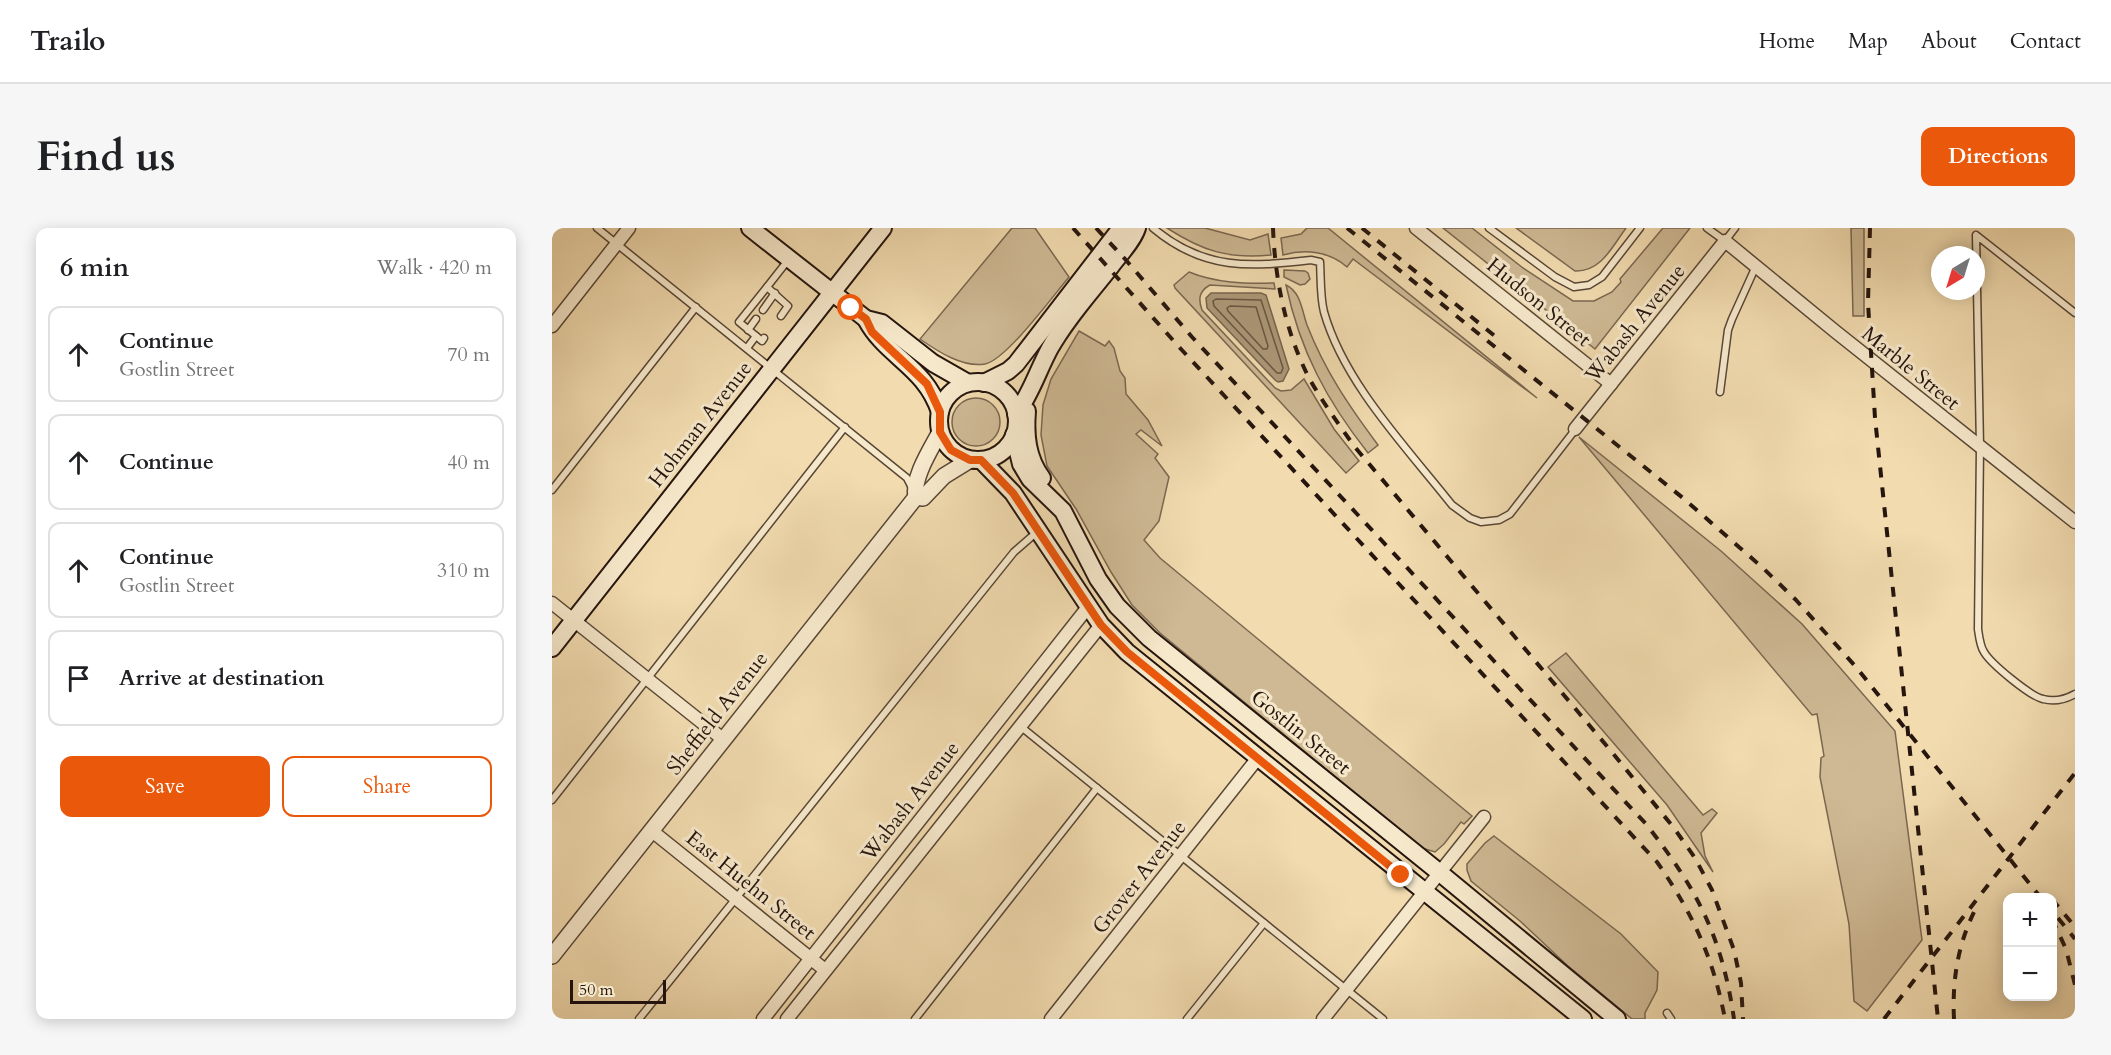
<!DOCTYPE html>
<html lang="en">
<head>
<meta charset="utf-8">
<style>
	body { margin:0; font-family:Cardo,serif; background:#f6f6f6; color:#202124 }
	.controls { position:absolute; right:18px; bottom:18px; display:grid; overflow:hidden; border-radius:12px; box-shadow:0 3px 15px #0003 }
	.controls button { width:54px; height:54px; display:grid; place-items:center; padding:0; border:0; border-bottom:2px solid #e0e0e0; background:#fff; color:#202124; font:30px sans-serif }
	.compass { position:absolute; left:1379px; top:18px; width:54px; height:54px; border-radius:50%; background:#fff; box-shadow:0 3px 15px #0003; rotate:218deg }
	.scale { position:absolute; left:18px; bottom:15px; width:96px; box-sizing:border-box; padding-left:6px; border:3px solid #25150e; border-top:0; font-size:16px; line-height:21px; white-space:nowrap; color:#25150e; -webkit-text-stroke:4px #f6e8cb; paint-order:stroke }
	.stop { position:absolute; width:18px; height:18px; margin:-14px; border:4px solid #ea580c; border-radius:50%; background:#fff }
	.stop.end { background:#ea580c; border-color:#fff; box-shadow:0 2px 6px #0008 }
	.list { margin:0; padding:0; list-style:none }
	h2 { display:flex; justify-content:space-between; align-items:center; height:78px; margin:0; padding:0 24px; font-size:26px }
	h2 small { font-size:20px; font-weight:400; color:#757577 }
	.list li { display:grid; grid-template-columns:39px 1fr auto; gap:18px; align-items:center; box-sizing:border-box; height:96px; margin:0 12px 12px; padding:0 12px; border:2px solid #e0e0e0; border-radius:12px }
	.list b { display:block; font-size:22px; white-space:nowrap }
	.list p { margin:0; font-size:20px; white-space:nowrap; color:#757577 }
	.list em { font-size:20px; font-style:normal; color:#757577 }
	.actions { display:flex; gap:12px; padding:18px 24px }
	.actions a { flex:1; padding:14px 0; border:2px solid #ea580c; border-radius:12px; text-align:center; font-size:21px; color:#ea580c }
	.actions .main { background:#ea580c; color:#fff }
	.icon { flex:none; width:33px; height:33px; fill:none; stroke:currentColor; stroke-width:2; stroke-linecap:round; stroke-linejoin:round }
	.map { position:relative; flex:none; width:1523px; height:791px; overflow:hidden; border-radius:12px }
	header { display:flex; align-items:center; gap:36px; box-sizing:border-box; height:84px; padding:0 30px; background:#fff; border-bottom:2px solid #e0e0e0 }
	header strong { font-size:28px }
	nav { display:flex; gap:33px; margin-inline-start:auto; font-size:21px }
	.intro { display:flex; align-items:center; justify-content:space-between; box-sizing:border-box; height:144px; padding:0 36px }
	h1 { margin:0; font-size:42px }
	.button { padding:15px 27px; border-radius:12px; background:#ea580c; color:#fff; font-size:21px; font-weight:700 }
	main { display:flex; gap:36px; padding:0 36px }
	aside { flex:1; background:#fff; border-radius:12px; box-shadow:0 3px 15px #0003 }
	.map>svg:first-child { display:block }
</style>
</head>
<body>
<header>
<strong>Trailo</strong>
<nav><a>Home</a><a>Map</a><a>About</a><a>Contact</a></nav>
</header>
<div class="intro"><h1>Find us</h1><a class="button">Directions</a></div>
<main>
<aside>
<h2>6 min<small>Walk · 420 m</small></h2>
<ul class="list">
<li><svg class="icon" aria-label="ahead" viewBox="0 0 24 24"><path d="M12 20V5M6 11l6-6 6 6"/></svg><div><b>Continue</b><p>Gostlin Street</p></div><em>70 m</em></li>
<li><svg class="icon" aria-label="ahead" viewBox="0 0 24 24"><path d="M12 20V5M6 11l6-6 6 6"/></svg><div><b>Continue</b></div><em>40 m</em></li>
<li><svg class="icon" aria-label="ahead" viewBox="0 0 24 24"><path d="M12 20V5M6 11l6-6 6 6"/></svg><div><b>Continue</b><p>Gostlin Street</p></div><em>310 m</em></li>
<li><svg class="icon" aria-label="arrive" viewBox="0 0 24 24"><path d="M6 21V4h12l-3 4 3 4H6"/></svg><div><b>Arrive at destination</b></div></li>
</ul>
<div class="actions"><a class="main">Save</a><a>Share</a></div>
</aside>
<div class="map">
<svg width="1523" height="791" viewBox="0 0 1523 791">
	<rect width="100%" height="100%" fill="#f1dbaf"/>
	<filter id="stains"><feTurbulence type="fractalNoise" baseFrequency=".00333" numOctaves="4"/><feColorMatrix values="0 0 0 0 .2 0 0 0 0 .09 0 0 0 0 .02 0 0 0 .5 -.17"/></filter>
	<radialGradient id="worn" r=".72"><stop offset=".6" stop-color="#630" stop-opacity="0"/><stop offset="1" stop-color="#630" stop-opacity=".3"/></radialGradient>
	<g fill="#ceb994" stroke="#7a6751" stroke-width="1.5">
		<path d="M 460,0 L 483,0 L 517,49 C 501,68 454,132 433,136 C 411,140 385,123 368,111 Z"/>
		<path d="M 615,0 L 653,0 L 698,12 L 716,6 L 719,27 C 675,31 651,23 615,0 Z"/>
		<path d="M 755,0 L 776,0 L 985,170 L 801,31 L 795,39 C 777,23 753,21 731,27 L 729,10 L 749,6 Z"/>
		<path d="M 891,0 L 920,0 L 971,40 L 1021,73 L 1042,73 L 1060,64 L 1069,54 L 1068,51 L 1111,0 L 1138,0 L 1043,121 Z"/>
		<path d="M 964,0 L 1074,0 C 1060,19 1049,44 1023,43 Z"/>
		<path d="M 1299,0 L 1312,0 L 1312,88 L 1301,88 Z"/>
		<path d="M 732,42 L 753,43 L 756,45 L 758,51 L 753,56 L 748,57 L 732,49 Z"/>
		<path d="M 637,44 C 664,55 693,56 722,55 L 723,61 L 658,57 C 647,63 646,71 650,82 L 723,160 L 729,163 L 739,162 L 752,151 L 782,201 L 807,233 L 794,245 L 623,60 L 622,57 Z"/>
		<path d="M 734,57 C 749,64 750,83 755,97 C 773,143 797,178 826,217 L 816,225 C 775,173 748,123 734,57 Z"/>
		<path d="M 527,103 L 553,118 L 557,113 L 562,120 L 568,143 L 573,150 L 574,166 L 596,192 L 610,218 L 589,202 L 584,206 L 606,226 L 603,230 L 617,249 L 607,293 L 592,312 L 608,330 L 920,588 L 912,596 L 909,594 L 892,616 L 883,624 L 870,620 L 608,405 L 580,377 L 559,344 L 524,281 L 495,238 L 489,207 L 491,177 L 499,151 Z"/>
		<circle cx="424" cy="194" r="24"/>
		<path d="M 1027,209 L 1169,323 L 1250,396 L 1343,503 L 1370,712 L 1315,783 L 1302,773 L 1297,696 L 1268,549 L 1269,530 L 1272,528 L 1265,486 L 1260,487 Z"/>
		<path d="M 1014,425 L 1151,587 L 1160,581 L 1165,585 L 1149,605 L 1153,628 L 1161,644 L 1115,577 L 996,439 Z"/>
		<path d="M 942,608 L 1069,706 L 1106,744 L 1105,762 L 1093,785 L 1093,791 L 1080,791 L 1016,738 L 968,693 L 919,653 L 915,642 L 915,636 L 933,615 Z"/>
	</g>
	<path fill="#ac9878" stroke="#76644e" stroke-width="1.5" d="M 659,65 L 709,65 L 714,67 L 737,141 L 731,153 L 726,154 L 723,152 L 655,80 L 654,70 Z"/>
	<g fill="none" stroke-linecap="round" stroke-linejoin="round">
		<g stroke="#685643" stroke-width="1.5">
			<path d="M 664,71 L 709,72 L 731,140 L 729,145 L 725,145 L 662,78 L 661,73 Z"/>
			<path d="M 678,78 L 704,79 L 716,118 L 715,121 L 711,121 L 676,83 L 675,80 Z"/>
		</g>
		<g stroke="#584636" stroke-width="9">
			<g id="service">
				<path d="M 45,0 L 355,250 L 360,260"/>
				<path d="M 601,0 C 652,43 698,39 759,32 L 768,34 C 769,50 768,68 772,84 C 792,155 855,220 900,277 L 918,290 L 929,294 L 947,292 L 958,286 L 1023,202"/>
				<path d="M 937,0 L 1003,49 L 1022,59 L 1037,57 L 1050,49 L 1088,0"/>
				<path d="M 1155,0 L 1173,13 L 1183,0"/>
				<path d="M 215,59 L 237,31"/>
				<path d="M 211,82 L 223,65"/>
				<path d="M 1523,85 L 1424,7 L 1428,219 L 1426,401 C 1427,408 1428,418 1432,424 C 1439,436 1478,468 1491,471 C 1502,474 1514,471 1523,466"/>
				<path d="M 196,102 L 204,91"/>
				<path d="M 204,108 L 210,113 L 212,110"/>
				<path d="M 195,120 L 204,108 L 187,94 L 215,59 L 236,78 L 229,88"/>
				<path d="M 1168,164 L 1176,102 L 1180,91 L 1204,38"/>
				<path d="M 0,262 L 144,79"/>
				<path d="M 468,498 L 831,791"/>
				<path d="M 0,572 L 293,199"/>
				<path d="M 1115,785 L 1119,791"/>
				<path d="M 87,791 L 462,324 L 485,304"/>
				<path d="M 363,791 L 545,560"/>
				<path d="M 635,791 L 712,695"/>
			</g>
		</g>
		<g stroke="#584636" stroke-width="15">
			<g id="minor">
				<path d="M 864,0 L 1059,156"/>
				<path d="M 0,98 L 77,0"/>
				<path d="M 1023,201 L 1173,13 L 1284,104 L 1523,294"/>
				<path d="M 0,375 L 172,512"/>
				<path d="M 100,603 L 273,742"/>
				<path d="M 211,791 L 536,379"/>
				<path d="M 235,791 L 549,397"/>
				<path d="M 499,791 L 705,531"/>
				<path d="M 771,791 L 932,589"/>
			</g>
		</g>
		<g stroke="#584636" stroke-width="18">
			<g id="tertiary">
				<path d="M 364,269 C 360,250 379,221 388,204"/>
				<path d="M 364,269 L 371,270 L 392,248 L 418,232"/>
				<path d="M 0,728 L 364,269"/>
			</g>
		</g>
		<g stroke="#25150e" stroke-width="20">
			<g id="secondary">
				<path d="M 198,0 L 314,91 L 330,95 L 381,135 L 416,155"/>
				<path d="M 314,91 C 334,129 373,138 388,184"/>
				<circle cx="426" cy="193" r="39"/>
				<path d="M 432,155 L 456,143 L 464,136 L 569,0"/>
				<path d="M 475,183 C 473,207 475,230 490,250"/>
				<path d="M 464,186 C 479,166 486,142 498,120 C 515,90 538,65 559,38 C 567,27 581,13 585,0"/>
				<path d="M 462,207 L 469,236 L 478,251 L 511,283 L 546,351 L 565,378 L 597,410 L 888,645 L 1065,791"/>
				<path d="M 429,232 L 461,265 L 549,397 L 575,424 L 1031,791"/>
				<path d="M 0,420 L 331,0"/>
			</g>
		</g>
		<use href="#service" stroke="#f6e8cb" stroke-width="6"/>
		<use href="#minor" stroke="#f6e8cb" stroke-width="12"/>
		<use href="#tertiary" stroke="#f6e8cb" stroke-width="15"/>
		<use href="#secondary" stroke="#f6e8cb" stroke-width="16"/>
		<g stroke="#25150e" stroke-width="4" stroke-dasharray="10 10" stroke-linecap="butt">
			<path d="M 521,0 L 628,120 L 1105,634 C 1141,686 1161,729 1173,791"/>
			<path d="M 544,0 L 573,31 L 640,109 L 1094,596 C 1145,661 1170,708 1182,791"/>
			<path d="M 721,0 C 723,51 733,102 756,148 C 769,172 786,195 802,218 L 1059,523 L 1122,600 L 1143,630 L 1160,662 L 1182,722 L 1189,755 L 1191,791"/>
			<path d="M 795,0 L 1131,270 L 1211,340 L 1244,372 L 1304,439 L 1489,670"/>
			<path d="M 810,0 L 949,113"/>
			<path d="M 1318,0 L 1316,75 L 1323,190 L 1386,791"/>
			<path d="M 1500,671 L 1519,694"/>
			<path d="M 1506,690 L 1523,711"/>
			<path d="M 1500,691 L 1514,721 L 1523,757"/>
			<path d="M 1332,791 L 1523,545"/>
			<path d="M 1402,791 C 1400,752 1406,715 1424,680"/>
		</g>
	</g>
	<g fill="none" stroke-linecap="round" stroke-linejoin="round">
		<path stroke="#ea580c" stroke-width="8" d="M 299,80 L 314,91 L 320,104 L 375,156 L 388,184 L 388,204 L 399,222 L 418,232 L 429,232 L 461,265 L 549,397 L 575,424 L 849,647"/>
	</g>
	<g text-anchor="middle" stroke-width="6" stroke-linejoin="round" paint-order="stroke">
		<g font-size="21" fill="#25150e" stroke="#f6e8cb">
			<text transform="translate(987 74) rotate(39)" y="7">Hudson Street</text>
			<text transform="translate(1083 95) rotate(-51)" y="7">Wabash Avenue</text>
			<text transform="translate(1359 140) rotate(39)" y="7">Marble Street</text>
			<text transform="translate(148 196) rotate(-52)" y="7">Hohman Avenue</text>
			<text transform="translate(165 485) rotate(-52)" y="7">Sheffield Avenue</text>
			<text transform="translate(749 504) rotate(39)" y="7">Gostlin Street</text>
			<text transform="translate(358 573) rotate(-52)" y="7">Wabash Avenue</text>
			<text transform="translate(587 649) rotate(-52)" y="7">Grover Avenue</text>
			<text transform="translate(199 657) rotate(39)" y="7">East Huehn Street</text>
		</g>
	</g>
	<rect width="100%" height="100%" filter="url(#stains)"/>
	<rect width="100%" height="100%" fill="url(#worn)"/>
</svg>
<div class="controls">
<button>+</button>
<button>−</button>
</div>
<svg class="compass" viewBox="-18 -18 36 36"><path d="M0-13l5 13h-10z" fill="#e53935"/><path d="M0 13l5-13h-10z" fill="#757577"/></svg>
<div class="scale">50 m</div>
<div class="stop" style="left:299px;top:80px"></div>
<div class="stop end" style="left:849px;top:647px"></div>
</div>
</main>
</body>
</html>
